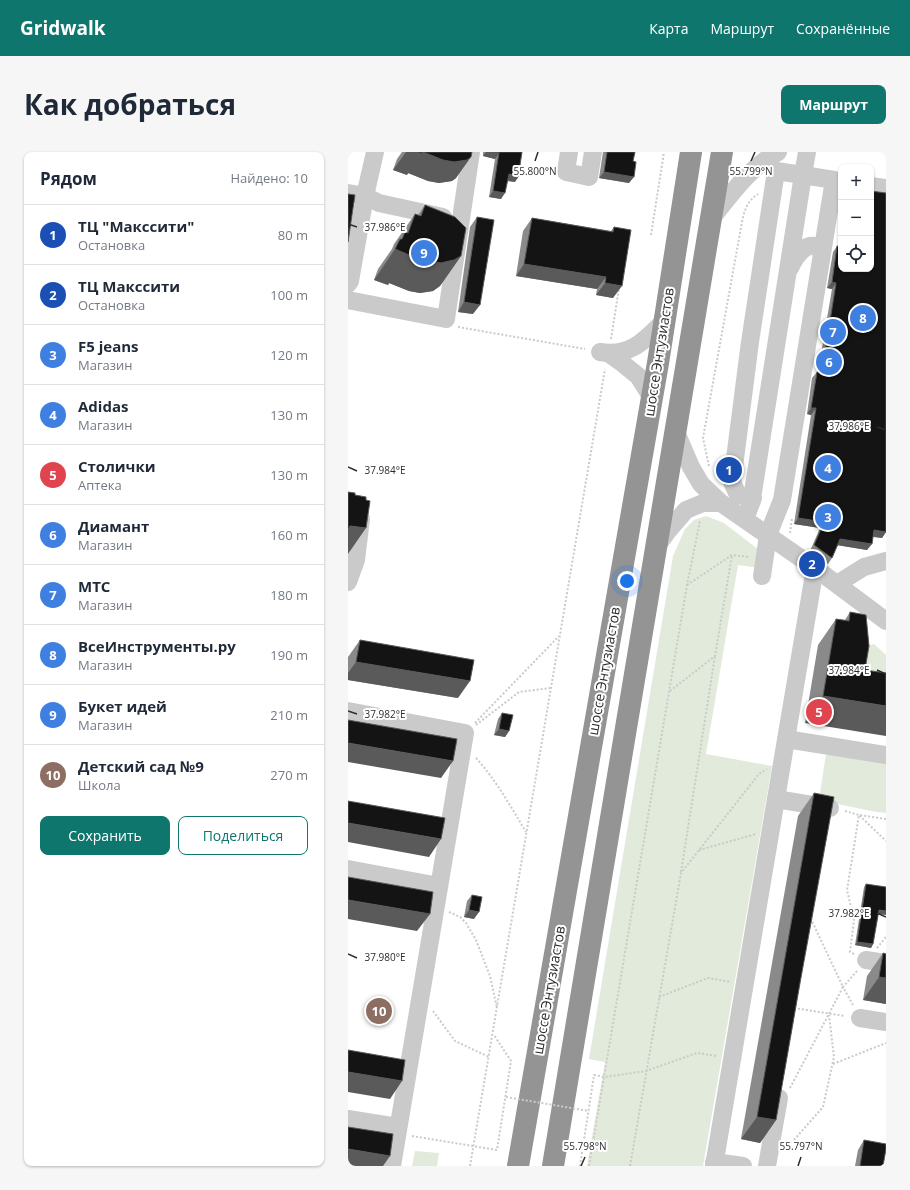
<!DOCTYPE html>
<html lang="ru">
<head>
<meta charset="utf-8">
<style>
	body { margin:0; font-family:"Open Sans",sans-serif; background:#f6f6f7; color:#1f2937 }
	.controls { position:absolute; right:12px; top:12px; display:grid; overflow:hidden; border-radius:8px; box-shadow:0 1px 3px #0004 }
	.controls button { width:36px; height:36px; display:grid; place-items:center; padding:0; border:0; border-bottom:1px solid #e0e1e3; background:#fff; color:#1f2937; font:20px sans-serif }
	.you { position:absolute; left:279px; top:429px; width:14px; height:14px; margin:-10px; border:3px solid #fff; border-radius:50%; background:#1a73e8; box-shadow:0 0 0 6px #1a73e833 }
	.badge { display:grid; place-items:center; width:26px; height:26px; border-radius:50%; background:#0f766e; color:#fff; font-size:13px; font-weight:700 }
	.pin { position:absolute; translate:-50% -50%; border:2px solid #fff; box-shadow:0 1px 4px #0006 }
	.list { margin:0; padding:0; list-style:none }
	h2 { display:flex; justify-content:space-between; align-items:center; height:52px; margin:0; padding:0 16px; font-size:17px }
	h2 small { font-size:13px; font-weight:400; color:#747a83 }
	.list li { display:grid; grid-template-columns:26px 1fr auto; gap:12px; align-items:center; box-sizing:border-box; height:60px; padding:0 16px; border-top:1px solid #e0e1e3 }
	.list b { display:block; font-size:15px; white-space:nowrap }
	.list p { margin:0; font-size:13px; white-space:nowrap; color:#747a83 }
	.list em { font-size:13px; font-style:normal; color:#747a83 }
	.actions { display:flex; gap:8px; padding:12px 16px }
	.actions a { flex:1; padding:9px 0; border:1px solid #0f766e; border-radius:8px; text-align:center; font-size:14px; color:#0f766e }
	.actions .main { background:#0f766e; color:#fff }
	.icon { flex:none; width:22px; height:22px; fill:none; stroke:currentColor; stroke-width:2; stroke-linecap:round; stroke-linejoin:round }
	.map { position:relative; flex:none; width:538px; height:1014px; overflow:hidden; border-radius:8px }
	header { display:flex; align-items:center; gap:24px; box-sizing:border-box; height:56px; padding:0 20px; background:#0f766e; color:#fff }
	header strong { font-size:19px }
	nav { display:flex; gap:22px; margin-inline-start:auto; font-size:14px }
	.intro { display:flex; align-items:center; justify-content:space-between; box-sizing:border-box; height:96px; padding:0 24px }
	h1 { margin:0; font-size:28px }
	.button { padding:10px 18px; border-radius:8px; background:#0f766e; color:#fff; font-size:14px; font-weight:700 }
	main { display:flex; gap:24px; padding:0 24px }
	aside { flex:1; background:#fff; border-radius:8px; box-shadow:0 1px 3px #0004 }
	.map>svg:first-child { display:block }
</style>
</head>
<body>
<header>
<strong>Gridwalk</strong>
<nav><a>Карта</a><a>Маршрут</a><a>Сохранённые</a></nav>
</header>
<div class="intro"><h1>Как добраться</h1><a class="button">Маршрут</a></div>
<main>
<aside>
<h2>Рядом<small>Найдено: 10</small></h2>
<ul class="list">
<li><span class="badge" style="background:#1a4fb4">1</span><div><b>ТЦ &quot;Макссити&quot;</b><p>Остановка</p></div><em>80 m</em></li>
<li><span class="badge" style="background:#1a4fb4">2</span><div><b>ТЦ Макссити</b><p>Остановка</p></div><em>100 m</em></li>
<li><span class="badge" style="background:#3f7fe0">3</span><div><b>F5 jeans</b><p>Магазин</p></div><em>120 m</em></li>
<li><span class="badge" style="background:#3f7fe0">4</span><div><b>Adidas</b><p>Магазин</p></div><em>130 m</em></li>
<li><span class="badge" style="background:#e0444e">5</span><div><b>Столички</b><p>Аптека</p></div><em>130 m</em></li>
<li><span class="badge" style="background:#3f7fe0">6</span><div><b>Диамант</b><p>Магазин</p></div><em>160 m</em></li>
<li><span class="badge" style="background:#3f7fe0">7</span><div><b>МТС</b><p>Магазин</p></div><em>180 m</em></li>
<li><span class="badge" style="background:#3f7fe0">8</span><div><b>ВсеИнструменты.ру</b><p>Магазин</p></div><em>190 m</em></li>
<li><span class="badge" style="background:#3f7fe0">9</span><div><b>Букет идей</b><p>Магазин</p></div><em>210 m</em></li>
<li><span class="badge" style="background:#8d6e63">10</span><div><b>Детский сад №9</b><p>Школа</p></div><em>270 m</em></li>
</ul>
<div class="actions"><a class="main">Сохранить</a><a>Поделиться</a></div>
</aside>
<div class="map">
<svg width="538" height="1014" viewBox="0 0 538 1014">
	<rect width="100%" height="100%" fill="#fff"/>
	<g fill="#e1eadb">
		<path d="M 358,364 L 376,371 L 415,401 L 412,416 L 390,413 L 358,602 L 424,614 L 355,1014 L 239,1014 L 257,910 L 241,907 L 325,404 L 337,377 L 346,368 Z"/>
		<path d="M 526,492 L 538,503 L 538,550 L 500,543 L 514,495 Z"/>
		<path d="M 478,602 L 538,612 L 538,661 L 523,659 L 471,648 Z"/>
		<path d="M 67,999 L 91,1001 L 89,1014 L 64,1014 Z"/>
	</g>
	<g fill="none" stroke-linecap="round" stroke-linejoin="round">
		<g stroke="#cacaca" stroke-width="2" stroke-dasharray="2 2" stroke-linecap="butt">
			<path d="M 303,83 L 316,0"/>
			<path d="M 110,175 L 237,197"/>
			<path d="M 263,187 L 271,136"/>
			<path d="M 361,314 L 355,286 L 392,81 C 395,65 396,51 410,42"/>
			<path d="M 442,381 L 444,366"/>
			<path d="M 339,433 L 384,403 L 402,405"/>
			<path d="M 322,539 L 367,504 L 384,403"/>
			<path d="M 127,571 L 211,484"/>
			<path d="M 128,573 L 171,540 L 203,536"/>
			<path d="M 128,606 C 148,628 163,655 178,680"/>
			<path d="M 497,659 L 511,663 L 499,738 L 506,768 L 502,800 L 506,802"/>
			<path d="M 538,667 L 511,663 L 538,689"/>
			<path d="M 351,698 L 408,682"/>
			<path d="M 333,720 L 367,504"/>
			<path d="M 101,760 L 112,765 L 118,771 L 128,788 L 142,824 L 149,856"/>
			<path d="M 529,796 L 538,785"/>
			<path d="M 311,845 L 360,826 L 383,830"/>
			<path d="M 505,853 L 495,835 L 509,819"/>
			<path d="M 446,856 L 497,864"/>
			<path d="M 85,859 L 107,889 L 141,905"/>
			<path d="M 485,912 L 538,891"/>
			<path d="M 442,936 L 495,835 L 463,767"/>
			<path d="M 64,984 L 149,998 L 163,909 L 146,883"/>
			<path d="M 438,997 L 475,955 L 486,905 L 481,863"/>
			<path d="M 122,1014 L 257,217"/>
			<path d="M 232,1014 L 246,923 L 257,925 L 298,919 L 349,901 L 369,904"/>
			<path d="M 241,1014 L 339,433 L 352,369"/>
			<path d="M 282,1014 L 333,721 L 411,622 L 419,617"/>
		</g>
		<g stroke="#cacaca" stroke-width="18">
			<path d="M 221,0 L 218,20 L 241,25 L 245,0"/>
			<path d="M 523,34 L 538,36"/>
			<path d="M 0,41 L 17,44 L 27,0"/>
			<path d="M 364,66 C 383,42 402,15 430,0"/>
			<path d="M 442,116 C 447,105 462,82 474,101"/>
			<path d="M 0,132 L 2,129 L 17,44 L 31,51 L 95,65"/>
			<path d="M 0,148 L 98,167 L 123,0"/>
			<path d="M 252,200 C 283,205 297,188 317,168"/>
			<path d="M 260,201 L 274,211 L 290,224 L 304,246"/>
			<path d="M 328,280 L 343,315 L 353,332 L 373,351 L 467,416 L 538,469"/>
			<path d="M 405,340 L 455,23 L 486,28 L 434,348 L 420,383 L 414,424"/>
			<path d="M 0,364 L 13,367 L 8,408 L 0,430"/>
			<path d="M 397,367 L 405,346 L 390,343 L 384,330 L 402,190 L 428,19 L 455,23 L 459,0"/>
			<path d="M 309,394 L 320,379 L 338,358 L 355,351 L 373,351"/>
			<path d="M 489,432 L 516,415 L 538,409"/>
			<path d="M 0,559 L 117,581 L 44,1014"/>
			<path d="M 438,587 L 538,603"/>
			<path d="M 428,647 L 482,656"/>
			<path d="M 0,717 L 91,734"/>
			<path d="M 518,808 L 538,811"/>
			<path d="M 512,866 L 538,870"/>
			<path d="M 0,967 L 50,975"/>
			<path d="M 366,1010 L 395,1014"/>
			<path d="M 366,1014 L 467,416"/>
			<path d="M 419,1014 L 431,946"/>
		</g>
		<g stroke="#949494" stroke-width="22">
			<path d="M 170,1014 L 310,211 L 343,0"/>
			<path d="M 205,1014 L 374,0"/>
		</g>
		<path stroke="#cacaca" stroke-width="2" stroke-dasharray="2 2" stroke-linecap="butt" d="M 158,945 L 241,959"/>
	</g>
	<g fill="#8a8a8a">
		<path d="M 54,0 L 124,0 L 108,26 L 104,29 L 91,31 L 80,29 L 60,21 L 59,23 L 45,18 L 49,7 Z"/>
		<path d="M 135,0 L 174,0 L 167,30 L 159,29 L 153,47 L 141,45 L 147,7 L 135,4 Z"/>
		<path d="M 255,0 L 287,0 L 281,31 L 251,26 Z"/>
		<path d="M 77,53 L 113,104 L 92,134 L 85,139 L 72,141 L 61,139 L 41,131 L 40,133 L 26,128 L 30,117 L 44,97 L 46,92 L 67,62 L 70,63 Z"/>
		<path d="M 129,65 L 125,162 L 110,160 L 122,75 Z"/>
		<path d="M 184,66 L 263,79 L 266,75 L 265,146 L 248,143 L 249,137 L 168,124 L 175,79 Z"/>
		<path d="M 493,79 L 493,117 L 538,380 L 534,386 L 525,385 L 519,398 L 490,393 L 484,406 L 480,412 L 462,399 L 472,376 L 446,372 L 463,263 L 459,262 L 464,226 L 469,220 L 470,220 L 484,137 L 479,136 L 485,100 L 489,94 L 491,94 Z"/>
		<path d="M 502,460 L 521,494 L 457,571 L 470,493 L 488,467 L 497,468 Z"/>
		<path d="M 12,488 L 110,546 L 0,528 L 0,505 Z"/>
		<path d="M 154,561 L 161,579 L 157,585 L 146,583 L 150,567 Z"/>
		<path d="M 466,641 L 452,831 L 428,968 L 412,991 L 393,987 L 450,664 Z"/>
		<path d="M 518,732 L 530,762 L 525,792 L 523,796 L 507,793 L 516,735 Z"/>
		<path d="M 124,743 L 126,767 L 116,765 L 119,749 Z"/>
		<path d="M 535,801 L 538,852 L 515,848 L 519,824 Z"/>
		<path d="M 516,988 L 535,1014 L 507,1014 L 510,998 Z"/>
	</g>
	<g fill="#5a5a5a">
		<path d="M 58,0 L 74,0 L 123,5 L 108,26 L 104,29 L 91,31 L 80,29 L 60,21 L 59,23 L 45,18 Z"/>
		<path d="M 138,0 L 152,0 L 147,7 L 135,4 Z"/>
		<path d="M 256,20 L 286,25 L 281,31 L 251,26 Z"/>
		<path d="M 161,22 L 171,24 L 167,30 L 156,28 Z"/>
		<path d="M 145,39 L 157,41 L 153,47 L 141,45 Z"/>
		<path d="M 47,97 L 62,101 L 113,104 L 92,134 L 85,139 L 72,141 L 61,139 L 41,131 L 40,133 L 26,128 Z"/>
		<path d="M 176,112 L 258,125 L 249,137 L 168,124 Z"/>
		<path d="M 484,130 L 488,131 L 484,137 L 479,136 Z"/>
		<path d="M 257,131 L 274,134 L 265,146 L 248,143 Z"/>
		<path d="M 116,150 L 132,153 L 125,162 L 110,160 Z"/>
		<path d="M 463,256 L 468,256 L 463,263 L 459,262 Z"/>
		<path d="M 450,366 L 476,370 L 472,376 L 446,372 Z"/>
		<path d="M 2,374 L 18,376 L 0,402 L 0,376 Z"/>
		<path d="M 526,378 L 538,380 L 534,386 L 521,384 Z"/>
		<path d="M 492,387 L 524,392 L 519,398 L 488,393 Z"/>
		<path d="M 8,510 L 122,529 L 110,546 L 0,528 L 0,521 Z"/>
		<path d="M 475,544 L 538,554 L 538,584 L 457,571 Z"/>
		<path d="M 151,577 L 161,579 L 157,585 L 146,583 Z"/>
		<path d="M 0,591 L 105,609 L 93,626 L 0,610 Z"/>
		<path d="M 0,671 L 93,687 L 81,705 L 0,690 Z"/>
		<path d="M 0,748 L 82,762 L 69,779 L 0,767 Z"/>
		<path d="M 121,758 L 131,760 L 126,767 L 116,765 Z"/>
		<path d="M 531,758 L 538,759 L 538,763 L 528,762 Z"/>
		<path d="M 509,790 L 525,792 L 523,796 L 507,793 Z"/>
		<path d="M 531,825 L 538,826 L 538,852 L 515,848 Z"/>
		<path d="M 0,920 L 54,929 L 42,947 L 0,940 Z"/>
		<path d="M 409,965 L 428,968 L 412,991 L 393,987 Z"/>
		<path d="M 0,997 L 42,1004 L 35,1014 L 0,1014 Z"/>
	</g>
	<g fill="#141414" stroke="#5a5a5a">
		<path d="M 69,0 L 74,0 L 74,2 Z"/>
		<path d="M 75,0 L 124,0 L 123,5 L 119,8 L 106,10 L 95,8 Z"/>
		<path d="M 151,0 L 174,0 L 172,13 L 173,13 L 171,24 L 161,22 L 157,41 L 145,39 Z"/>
		<path d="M 259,0 L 287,0 L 285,9 L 288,10 L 286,25 L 256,20 Z"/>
		<path d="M 523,39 L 538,41 L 538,380 L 526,378 L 524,392 L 492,387 L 484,406 L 466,393 L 476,370 L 450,366 L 468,256 L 463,256 L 469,220 L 474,220 L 488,131 L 484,130 L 489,94 L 493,95 L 493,117 L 523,117 Z"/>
		<path d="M 0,42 L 7,43 L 0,90 Z"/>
		<path d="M 77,53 L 107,65 L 118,76 L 113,104 L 106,108 L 93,111 L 82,109 L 62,101 L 61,103 L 47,97 L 52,87 L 54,87 L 57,80 L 60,81 L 67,62 L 73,64 Z"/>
		<path d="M 129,65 L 146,68 L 132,153 L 116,150 Z"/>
		<path d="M 184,66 L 265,80 L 266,75 L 283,78 L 274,134 L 257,131 L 258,125 L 176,112 Z"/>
		<path d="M 0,340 L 7,341 L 7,343 L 18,345 L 18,348 L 22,349 L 18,376 L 2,374 L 1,377 L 0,377 Z"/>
		<path d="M 502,460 L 518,463 L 521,494 L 517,518 L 538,521 L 538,554 L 475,544 L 488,467 L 501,469 Z"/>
		<path d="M 12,488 L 126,508 L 122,529 L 8,510 Z"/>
		<path d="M 154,561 L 165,563 L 161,579 L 151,577 Z"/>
		<path d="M 0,568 L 109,587 L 105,609 L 0,591 Z"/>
		<path d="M 466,641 L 486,645 L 452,831 L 428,968 L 409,965 Z"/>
		<path d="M 0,649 L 97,666 L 93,687 L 0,671 Z"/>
		<path d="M 0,725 L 85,740 L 82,762 L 0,748 Z"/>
		<path d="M 518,732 L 538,735 L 538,759 L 531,758 L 525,792 L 509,790 Z"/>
		<path d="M 124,743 L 134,745 L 131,760 L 121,758 Z"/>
		<path d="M 535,801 L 538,802 L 538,826 L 531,825 Z"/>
		<path d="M 0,898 L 57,908 L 54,929 L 0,920 Z"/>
		<path d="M 0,975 L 45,982 L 42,1004 L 0,997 Z"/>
		<path d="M 516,988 L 538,992 L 538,997 L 535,1014 L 512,1014 Z"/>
	</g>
	<path fill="none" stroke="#2d2d2d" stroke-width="1.5" d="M 187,9 L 190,0M 403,9 L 407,0M 0,72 L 9,75M 529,275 L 538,278M 0,315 L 9,319M 529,518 L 538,522M 0,559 L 9,562M 529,761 L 538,765M 0,802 L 9,806M 233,1014 L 237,1005M 450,1014 L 453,1005"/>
	<g text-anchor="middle" stroke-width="4" stroke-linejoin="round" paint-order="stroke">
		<g font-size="14" fill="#2d2d2d" stroke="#fff">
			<text transform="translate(311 200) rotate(-81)" y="5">шоссе Энтузиастов</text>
			<text transform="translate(256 519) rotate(-80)" y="5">шоссе Энтузиастов</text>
			<text transform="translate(201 838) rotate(-80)" y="5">шоссе Энтузиастов</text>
		</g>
	</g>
	<g font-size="10" text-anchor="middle" fill="#2d2d2d" stroke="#fff" stroke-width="4" stroke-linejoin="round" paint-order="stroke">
		<text x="403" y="23">55.799°N</text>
		<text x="187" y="23">55.800°N</text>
		<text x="37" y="79">37.986°E</text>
		<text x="501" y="278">37.986°E</text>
		<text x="37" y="322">37.984°E</text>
		<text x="501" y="522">37.984°E</text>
		<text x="37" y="566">37.982°E</text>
		<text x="501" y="765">37.982°E</text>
		<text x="37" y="809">37.980°E</text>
		<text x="237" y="998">55.798°N</text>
		<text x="453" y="998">55.797°N</text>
	</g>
</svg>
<div class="controls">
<button>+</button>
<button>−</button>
<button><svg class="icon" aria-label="locate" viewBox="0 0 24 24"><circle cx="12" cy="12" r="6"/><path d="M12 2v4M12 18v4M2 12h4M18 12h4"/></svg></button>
</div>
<div class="you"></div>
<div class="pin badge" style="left:381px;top:318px;background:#1a4fb4">1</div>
<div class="pin badge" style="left:464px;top:412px;background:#1a4fb4">2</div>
<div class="pin badge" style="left:480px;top:365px;background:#3f7fe0">3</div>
<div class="pin badge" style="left:480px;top:316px;background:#3f7fe0">4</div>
<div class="pin badge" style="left:471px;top:560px;background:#e0444e">5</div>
<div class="pin badge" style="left:481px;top:210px;background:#3f7fe0">6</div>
<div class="pin badge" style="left:485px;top:180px;background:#3f7fe0">7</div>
<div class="pin badge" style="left:515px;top:166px;background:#3f7fe0">8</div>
<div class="pin badge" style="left:76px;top:101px;background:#3f7fe0">9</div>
<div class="pin badge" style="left:31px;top:859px;background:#8d6e63">10</div>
</div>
</main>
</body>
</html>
